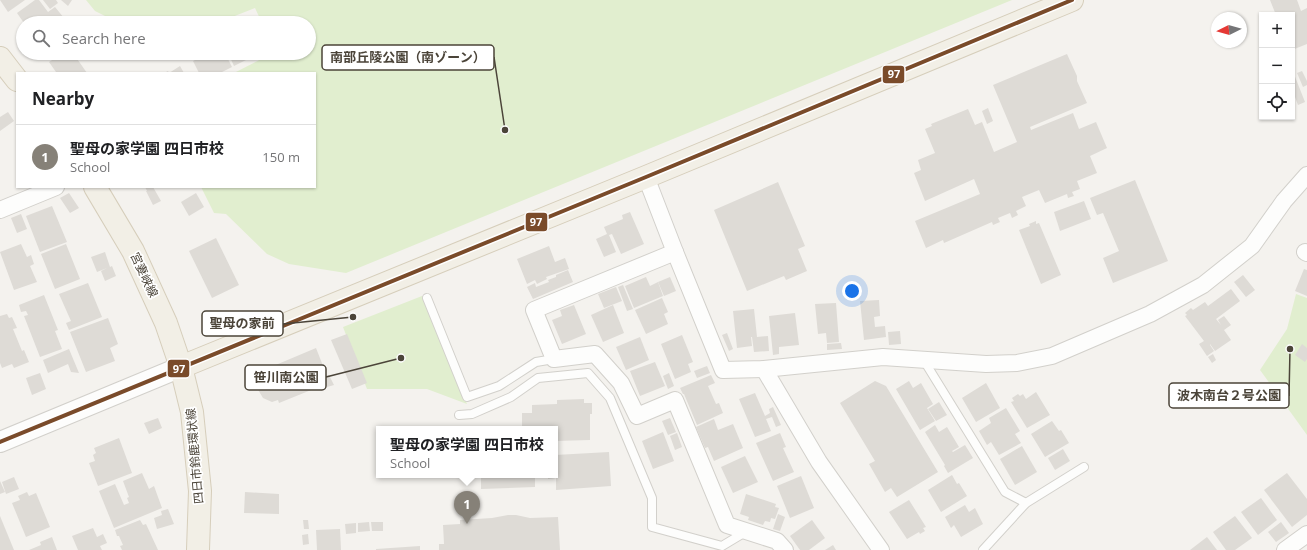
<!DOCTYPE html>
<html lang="en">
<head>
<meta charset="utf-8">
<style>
	body { margin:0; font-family:"Open Sans","Noto Sans JP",sans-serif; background:#f6f6f6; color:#202124 }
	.controls { position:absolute; right:12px; top:12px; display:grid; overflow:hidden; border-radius:0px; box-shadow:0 1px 3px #0004 }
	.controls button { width:36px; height:36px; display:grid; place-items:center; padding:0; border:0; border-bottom:1px solid #e0e0e0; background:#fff; color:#202124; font:20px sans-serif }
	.compass { position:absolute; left:1211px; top:12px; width:36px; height:36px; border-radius:50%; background:#fff; box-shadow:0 1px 3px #0004; rotate:265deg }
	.you { position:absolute; left:852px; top:291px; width:14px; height:14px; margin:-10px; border:3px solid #fff; border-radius:50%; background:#1a73e8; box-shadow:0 0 0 6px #1a73e833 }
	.badge { display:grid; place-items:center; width:26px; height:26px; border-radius:50%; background:#868178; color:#fff; font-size:13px; font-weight:700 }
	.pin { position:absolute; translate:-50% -33px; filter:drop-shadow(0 1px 2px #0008) }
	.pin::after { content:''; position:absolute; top:21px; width:14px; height:12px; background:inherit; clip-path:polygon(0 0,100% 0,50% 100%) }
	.popup { position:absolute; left:376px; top:426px; width:182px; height:52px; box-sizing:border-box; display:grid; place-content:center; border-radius:0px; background:#fff; filter:drop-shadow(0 1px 3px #0005); font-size:13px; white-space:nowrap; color:#757577 }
	.popup b { font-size:15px; color:#202124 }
	.popup::after { content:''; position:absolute; left:50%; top:100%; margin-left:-8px; border:8px solid transparent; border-top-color:#fff }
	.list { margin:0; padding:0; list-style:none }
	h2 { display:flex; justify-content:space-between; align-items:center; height:52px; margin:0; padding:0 16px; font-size:17px }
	h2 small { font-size:13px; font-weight:400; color:#757577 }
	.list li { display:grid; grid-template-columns:26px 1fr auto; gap:12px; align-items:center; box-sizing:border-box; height:64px; padding:0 16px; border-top:1px solid #e0e0e0 }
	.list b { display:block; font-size:15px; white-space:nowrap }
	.list p { margin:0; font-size:13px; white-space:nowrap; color:#757577 }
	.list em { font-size:13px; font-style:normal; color:#757577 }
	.icon { flex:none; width:22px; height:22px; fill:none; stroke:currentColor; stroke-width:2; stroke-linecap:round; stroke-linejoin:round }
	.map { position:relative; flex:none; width:1307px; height:550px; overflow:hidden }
	.search { position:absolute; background:#fff; box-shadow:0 1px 3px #0004; left:16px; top:16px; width:300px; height:44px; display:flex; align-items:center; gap:10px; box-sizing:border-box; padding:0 14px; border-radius:22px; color:#757577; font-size:15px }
	.panel { position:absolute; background:#fff; box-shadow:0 1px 3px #0004; left:16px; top:72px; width:300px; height:116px; border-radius:0px }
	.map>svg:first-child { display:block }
</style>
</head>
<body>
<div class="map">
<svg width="1307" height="550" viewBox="0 0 1307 550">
	<rect width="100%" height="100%" fill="#f4f2ee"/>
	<g fill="#e1eecf">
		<path d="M 86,0 L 1012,0 L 346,273 L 289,264 L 267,254 L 226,214 L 214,213 L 201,187 L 315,187 L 315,73 L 234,73 L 273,53 L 309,53 L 309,23 L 262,23 L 255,8 L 217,23 L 119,23 L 95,11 Z"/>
		<path d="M 1296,294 L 1307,298 L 1307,435 L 1260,370 L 1287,329 Z"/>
		<path d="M 422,296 L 467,404 L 427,389 L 367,389 L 343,327 Z"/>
	</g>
	<g fill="#dedbd6">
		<path d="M 0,0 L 25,0 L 8,12 Z"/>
		<path d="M 35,0 L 39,0 L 48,12 L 55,7 L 64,18 L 58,23 L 24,23 L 17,13 Z"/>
		<path d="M 43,0 L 56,0 L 58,3 L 50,9 Z"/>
		<path d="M 61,0 L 72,0 L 68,6 Z"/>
		<path d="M 1270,0 L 1297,0 L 1301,11 L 1307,8 L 1307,44 L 1292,50 L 1292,15 L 1276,15 Z"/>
		<path d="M 63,53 L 73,53 L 87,73 L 53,73 L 56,72 L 49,62 Z"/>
		<path d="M 209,53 L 225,53 L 232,67 L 220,73 L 199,73 L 193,61 Z"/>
		<path d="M 228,53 L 253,53 L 254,56 L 234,66 Z"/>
		<path d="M 1067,54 L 1077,76 L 1077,81 L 1087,103 L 1030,127 L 1031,130 L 1073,113 L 1079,129 L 1096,122 L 1107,148 L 1090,156 L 1097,173 L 1077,181 L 1080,189 L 1072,192 L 1074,196 L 1068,198 L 1067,194 L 1045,203 L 1039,190 L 1022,197 L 1026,206 L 1016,211 L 1018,215 L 1012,218 L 1010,213 L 998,218 L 1000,222 L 993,225 L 992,222 L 944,243 L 943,240 L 926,248 L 915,221 L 980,194 L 974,179 L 925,201 L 914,173 L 921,170 L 918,160 L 935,153 L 925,129 L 932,126 L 931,124 L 968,109 L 975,125 L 982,122 L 994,152 L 1017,142 L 993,85 Z"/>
		<path d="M 180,66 L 184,73 L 164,73 L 168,71 L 169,73 Z"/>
		<path d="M 1292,69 L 1305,102 L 1298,105 L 1292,89 Z"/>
		<path d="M 1302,71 L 1307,81 L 1307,85 L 1303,87 L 1297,73 Z"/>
		<path d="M 988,108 L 993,121 L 987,124 L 982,111 Z"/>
		<path d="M 8,112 L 14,121 L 0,131 L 0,117 Z"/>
		<path d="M 1135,180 L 1168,261 L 1113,283 L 1103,258 L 1119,251 L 1103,213 L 1097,215 L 1090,198 Z"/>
		<path d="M 778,182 L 805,246 L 798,249 L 807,271 L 786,280 L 784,276 L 747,291 L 714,210 Z"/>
		<path d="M 145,187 L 153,187 L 161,201 L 153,205 L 146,191 L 147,191 Z"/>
		<path d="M 69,193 L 79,208 L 70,213 L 60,198 Z"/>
		<path d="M 196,193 L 204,207 L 189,216 L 181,202 Z"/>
		<path d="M 1084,201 L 1091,219 L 1060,231 L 1054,212 Z"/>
		<path d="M 52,206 L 67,242 L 40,252 L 26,216 Z"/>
		<path d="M 630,212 L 644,244 L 621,254 L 612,234 L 609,235 L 616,252 L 604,257 L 596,239 L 607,234 L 604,227 L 623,219 L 622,215 Z"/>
		<path d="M 21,214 L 27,229 L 17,233 L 11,218 Z"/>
		<path d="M 1036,221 L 1036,224 L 1039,223 L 1061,275 L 1041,284 L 1019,230 L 1030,226 L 1029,224 Z"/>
		<path d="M 216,238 L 239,285 L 212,298 L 189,251 Z"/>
		<path d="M 21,244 L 27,257 L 31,255 L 34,264 L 30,266 L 37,282 L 14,290 L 0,252 Z"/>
		<path d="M 66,244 L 80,279 L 55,289 L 41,254 Z"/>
		<path d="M 549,246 L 555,262 L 565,258 L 569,269 L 546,277 L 547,279 L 537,284 L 535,280 L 527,284 L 517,259 Z"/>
		<path d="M 105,252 L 110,267 L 112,266 L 116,276 L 105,281 L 101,271 L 107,268 L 97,272 L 91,257 Z"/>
		<path d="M 1304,269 L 1307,270 L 1307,296 L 1295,291 Z"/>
		<path d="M 568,270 L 573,282 L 533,299 L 527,287 L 535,283 L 536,287 L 549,282 L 548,280 L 556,277 L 556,275 Z"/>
		<path d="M 1243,275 L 1255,290 L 1246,297 L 1234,282 Z"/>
		<path d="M 646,277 L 650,286 L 658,282 L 663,296 L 634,308 L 625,286 Z"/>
		<path d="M 670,277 L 676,291 L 664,296 L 658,282 Z"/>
		<path d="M 88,283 L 102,317 L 69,330 L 66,323 L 71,321 L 59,294 Z"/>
		<path d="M 623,285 L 633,309 L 627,311 L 618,287 Z"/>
		<path d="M 616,287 L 622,301 L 604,308 L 598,294 Z"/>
		<path d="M 1231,289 L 1240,301 L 1216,319 L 1221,325 L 1218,320 L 1224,316 L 1231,325 L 1224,330 L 1231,340 L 1215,351 L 1210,344 L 1210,345 L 1214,351 L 1207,356 L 1199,344 L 1204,341 L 1185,316 L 1187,315 L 1185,313 L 1191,308 L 1193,310 L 1205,302 L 1208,306 Z"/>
		<path d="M 44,295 L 58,330 L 55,331 L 62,349 L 40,357 L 24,316 L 28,315 L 26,311 L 21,312 L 19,305 Z"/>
		<path d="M 662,298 L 668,312 L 664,314 L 668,324 L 646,334 L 635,310 Z"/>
		<path d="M 879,300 L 880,316 L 874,317 L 875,327 L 885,326 L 886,337 L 864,340 L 860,301 Z"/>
		<path d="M 836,303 L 839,342 L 827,343 L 826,333 L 818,334 L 815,304 Z"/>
		<path d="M 574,305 L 586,334 L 562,344 L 552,320 L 562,316 L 560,310 Z"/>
		<path d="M 613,305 L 624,333 L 603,342 L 591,315 Z"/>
		<path d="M 754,309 L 757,337 L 768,336 L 769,351 L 754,352 L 752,337 L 751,337 L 752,346 L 737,348 L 733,311 Z"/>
		<path d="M 795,313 L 799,345 L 779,347 L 779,354 L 773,355 L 769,316 Z"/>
		<path d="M 7,314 L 9,318 L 12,317 L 17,328 L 13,329 L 22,351 L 24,350 L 29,362 L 14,368 L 12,364 L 2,368 L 0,363 L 0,316 Z"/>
		<path d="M 108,318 L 118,344 L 110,348 L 115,361 L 86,372 L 70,332 Z"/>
		<path d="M 900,331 L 901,344 L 889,345 L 888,332 Z"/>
		<path d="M 727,333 L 733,349 L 729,351 L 722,335 Z"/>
		<path d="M 347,334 L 367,383 L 352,389 L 331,340 Z"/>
		<path d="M 682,335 L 693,362 L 688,364 L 691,372 L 675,379 L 661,344 Z"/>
		<path d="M 640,337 L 649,360 L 626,370 L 616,347 Z"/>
		<path d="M 841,343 L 842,349 L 827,350 L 827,344 Z"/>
		<path d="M 1302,344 L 1307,348 L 1307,359 L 1305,362 L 1295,355 Z"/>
		<path d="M 316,348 L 327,376 L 329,375 L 334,385 L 327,387 L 326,384 L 279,403 L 278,400 L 272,402 L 263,398 L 257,388 L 257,380 L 259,372 Z"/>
		<path d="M 69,349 L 79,373 L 71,372 L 68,364 L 48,373 L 43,360 Z"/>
		<path d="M 1213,354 L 1216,360 L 1212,363 L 1208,357 Z"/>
		<path d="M 655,362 L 665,386 L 640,396 L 630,371 Z"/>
		<path d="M 707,366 L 710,373 L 697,378 L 694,371 Z"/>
		<path d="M 40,373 L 46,389 L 32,395 L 26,378 Z"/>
		<path d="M 669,373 L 674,386 L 668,389 L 663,376 Z"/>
		<path d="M 711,375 L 715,383 L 708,386 L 716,404 L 719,403 L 723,413 L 697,425 L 684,394 L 683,394 L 680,388 Z"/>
		<path d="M 875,381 L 886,386 L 938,472 L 897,497 L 891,488 L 885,492 L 869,464 L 875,461 L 840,403 Z"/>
		<path d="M 909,381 L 913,388 L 921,383 L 933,404 L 927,408 L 935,421 L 920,430 L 896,389 Z"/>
		<path d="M 986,383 L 1000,408 L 976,422 L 962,398 Z"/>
		<path d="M 1036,392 L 1050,415 L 1027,428 L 1011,402 L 1014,401 L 1012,398 L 1018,394 L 1020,396 L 1023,394 L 1026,399 Z"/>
		<path d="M 755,393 L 765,416 L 770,413 L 769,409 L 773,407 L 781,425 L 776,427 L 772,417 L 766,419 L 771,431 L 755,437 L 739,399 Z"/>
		<path d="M 584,399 L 584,403 L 592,403 L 592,414 L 590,414 L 590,440 L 555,441 L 555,429 L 522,429 L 522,413 L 532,413 L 532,405 L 557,404 L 557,400 Z"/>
		<path d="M 939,402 L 947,415 L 936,421 L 928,409 Z"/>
		<path d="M 1006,408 L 1020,431 L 1015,434 L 1021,443 L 999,455 L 991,442 L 987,445 L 979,431 L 991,423 L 989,418 Z"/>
		<path d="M 158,418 L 162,428 L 149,434 L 144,423 Z"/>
		<path d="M 670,418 L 676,432 L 668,435 L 662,421 Z"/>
		<path d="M 714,419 L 718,430 L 733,424 L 743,448 L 714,461 L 708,447 L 705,448 L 696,427 Z"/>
		<path d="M 1052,421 L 1059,431 L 1061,430 L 1069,443 L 1045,457 L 1031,434 Z"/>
		<path d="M 935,425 L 939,432 L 947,427 L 959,447 L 952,451 L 953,452 L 965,445 L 973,458 L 948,473 L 944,466 L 945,465 L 925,432 Z"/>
		<path d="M 663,432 L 674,461 L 653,469 L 642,441 Z"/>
		<path d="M 677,433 L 682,447 L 675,450 L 670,436 Z"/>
		<path d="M 780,433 L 786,447 L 783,448 L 794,472 L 773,481 L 756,443 Z"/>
		<path d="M 119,438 L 132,473 L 98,486 L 89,463 L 95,461 L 93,455 L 96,453 L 94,448 Z"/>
		<path d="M 1022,446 L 1037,472 L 1015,485 L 1000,459 Z"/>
		<path d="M 1063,449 L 1070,461 L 1055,470 L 1048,458 Z"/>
		<path d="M 609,452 L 611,486 L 556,490 L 556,478 L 548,479 L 548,475 L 555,475 L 555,455 Z"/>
		<path d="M 745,456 L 758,482 L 733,493 L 721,467 Z"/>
		<path d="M 142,473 L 149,489 L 154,486 L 162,508 L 114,528 L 99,491 L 115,484 L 124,505 L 129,503 L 127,498 L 129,497 L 123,481 Z"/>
		<path d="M 1287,473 L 1307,499 L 1307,515 L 1292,527 L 1264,490 Z"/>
		<path d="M 481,475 L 546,475 L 546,477 L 535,477 L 535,487 L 481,489 Z"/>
		<path d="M 952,475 L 957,484 L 959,483 L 967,496 L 941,512 L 928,490 Z"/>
		<path d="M 801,476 L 814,508 L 790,518 L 777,486 Z"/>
		<path d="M 14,477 L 19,489 L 6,494 L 2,482 Z"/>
		<path d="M 0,481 L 5,492 L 0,494 Z"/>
		<path d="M 27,492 L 29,496 L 36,493 L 50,527 L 26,537 L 12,503 L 20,500 L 18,496 Z"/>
		<path d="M 245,492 L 279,494 L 279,514 L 244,513 Z"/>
		<path d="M 746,494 L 776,504 L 775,507 L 779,508 L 775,519 L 771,518 L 770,522 L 765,521 L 763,525 L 748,520 L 749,517 L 740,514 Z"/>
		<path d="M 1261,498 L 1277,520 L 1258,535 L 1241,512 Z"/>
		<path d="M 909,500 L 926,527 L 923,528 L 925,531 L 920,534 L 919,532 L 907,539 L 889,512 Z"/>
		<path d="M 965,505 L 969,512 L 975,508 L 983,524 L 961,537 L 954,525 L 951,528 L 945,517 Z"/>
		<path d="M 168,509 L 174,524 L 157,529 L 154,518 L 162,515 L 161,511 Z"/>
		<path d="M 778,514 L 785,517 L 780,531 L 773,529 Z"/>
		<path d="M 508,515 L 516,515 L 530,518 L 558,517 L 560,550 L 439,550 L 439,544 L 444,544 L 443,525 L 460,524 L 460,520 L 492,518 Z"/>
		<path d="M 0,516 L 14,550 L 0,550 Z"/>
		<path d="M 1235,516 L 1252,538 L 1235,550 L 1226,550 L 1213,532 Z"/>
		<path d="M 140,520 L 143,525 L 146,524 L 158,550 L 122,550 L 120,546 L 123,545 L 119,536 L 117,536 L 115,530 Z"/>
		<path d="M 303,520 L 308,520 L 309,529 L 304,529 Z"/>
		<path d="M 812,520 L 825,538 L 809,550 L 800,550 L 790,536 Z"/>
		<path d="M 369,522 L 370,531 L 358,532 L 358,523 Z"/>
		<path d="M 371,522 L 383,522 L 383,531 L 372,531 Z"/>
		<path d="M 1281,522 L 1289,533 L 1276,542 L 1268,532 Z"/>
		<path d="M 356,523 L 356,533 L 346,534 L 345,524 Z"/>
		<path d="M 93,528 L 97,537 L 103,534 L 107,543 L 100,546 L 102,550 L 78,550 L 72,536 Z"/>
		<path d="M 340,529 L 341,550 L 317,550 L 316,530 Z"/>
		<path d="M 308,534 L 309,544 L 303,545 L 302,535 Z"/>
		<path d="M 52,537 L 57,550 L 29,550 L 41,545 L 40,542 Z"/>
		<path d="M 1207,537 L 1217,550 L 1190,550 Z"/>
		<path d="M 833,545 L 836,550 L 825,550 Z"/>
		<path d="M 420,546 L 420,550 L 376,550 L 376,549 Z"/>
	</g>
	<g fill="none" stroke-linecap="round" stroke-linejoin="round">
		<g stroke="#d2d0cb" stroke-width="10">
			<g id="service">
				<path d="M 427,298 L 467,397 L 499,386 L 536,362 L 554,359"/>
				<path d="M 923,359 L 1005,492 L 1026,503"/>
				<path d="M 459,415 L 472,414 L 511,397 L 538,378 L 588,373 L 610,398 L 652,498 L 652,527 L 722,546 L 747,531"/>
				<path d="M 983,550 L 1026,503 L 1084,467"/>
			</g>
		</g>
		<g stroke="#d2d0cb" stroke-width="18">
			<g id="minor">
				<path d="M 646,177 L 675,252 L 723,370 L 764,369 L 883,357 L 986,364 L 1017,363 L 1052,356 L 1150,314 L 1203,285 L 1252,246 L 1284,201 L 1307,175"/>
				<path d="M 0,210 L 56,187"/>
				<path d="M 675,252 L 534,310 L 554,359 L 595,354 L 621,383 L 637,416 L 675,400 L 727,525 L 777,541 L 785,550"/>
				<path d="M 1305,252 L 1307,253"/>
				<path d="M 764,369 L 819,462 L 881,550"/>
				<path d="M 1285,550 L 1307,534"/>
			</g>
		</g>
		<g stroke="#d2d0cb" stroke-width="22">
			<path id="tertiary" d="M 0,442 L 181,367"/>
		</g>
		<g stroke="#d6cebb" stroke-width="24">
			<g id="primary">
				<path d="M 0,58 L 17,80"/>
				<path d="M 95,187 L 133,251 L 166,323 L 181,367 L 192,412 L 200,491 L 198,550"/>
				<path d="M 181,367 L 646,177 L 1072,0"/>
			</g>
		</g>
		<use href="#service" stroke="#fdfdfc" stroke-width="8"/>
		<use href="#minor" stroke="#fdfdfc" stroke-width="16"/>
		<use href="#tertiary" stroke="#fdfdfc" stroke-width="20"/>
		<use href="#primary" stroke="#f2efe6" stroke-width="22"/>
		<g stroke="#fff" stroke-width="7">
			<path id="bus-1" d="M 0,442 L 646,177 L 1072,0"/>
		</g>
		<use href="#bus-1" stroke="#7a4b2a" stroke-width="4"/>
	</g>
	<g text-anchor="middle" stroke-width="3.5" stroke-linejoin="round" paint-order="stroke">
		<g font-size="12" fill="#4b4439" stroke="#fff">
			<text transform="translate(144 275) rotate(65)" y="4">宮妻峡線</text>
			<text transform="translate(195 456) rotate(-95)" y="4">四日市鈴鹿環状線</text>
		</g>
	</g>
	<path fill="none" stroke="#4b4439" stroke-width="1.5" d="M505 130L494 57M353 317L283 324M401 358L326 377M1290 349L1289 396"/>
	<g fill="#4b4439" stroke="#fff" stroke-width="1.5">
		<circle cx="505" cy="130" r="4"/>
		<circle cx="353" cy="317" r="4"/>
		<circle cx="401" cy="358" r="4"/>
		<circle cx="1290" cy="349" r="4"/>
	</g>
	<g fill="#fff" stroke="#4b4439" stroke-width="1.5">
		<rect x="322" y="45" width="172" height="25" rx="4"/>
		<rect x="202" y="311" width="81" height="25" rx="4"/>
		<rect x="245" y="365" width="81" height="25" rx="4"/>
		<rect x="1169" y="383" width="120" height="25" rx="4"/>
	</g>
	<g font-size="13" text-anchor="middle" font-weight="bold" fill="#4b4439">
		<text x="408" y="62">南部丘陵公園（南ゾーン）</text>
		<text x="242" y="328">聖母の家前</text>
		<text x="286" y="382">笹川南公園</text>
		<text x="1229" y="400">波木南台２号公園</text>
	</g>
	<g stroke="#fff" stroke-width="1.5">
		<rect x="882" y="65" width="23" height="19" rx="4" fill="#7a4b2a"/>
		<rect x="525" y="212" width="23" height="20" rx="4" fill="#7a4b2a"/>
		<rect x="167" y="359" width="23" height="19" rx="4" fill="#7a4b2a"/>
	</g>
	<g font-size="11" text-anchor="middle" font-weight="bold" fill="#fff">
		<text x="894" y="78">97</text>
		<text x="536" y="226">97</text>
		<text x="179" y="373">97</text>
	</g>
</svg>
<div class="controls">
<button>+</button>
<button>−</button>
<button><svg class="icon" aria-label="locate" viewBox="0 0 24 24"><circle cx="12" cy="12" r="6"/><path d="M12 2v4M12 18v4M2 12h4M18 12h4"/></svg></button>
</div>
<svg class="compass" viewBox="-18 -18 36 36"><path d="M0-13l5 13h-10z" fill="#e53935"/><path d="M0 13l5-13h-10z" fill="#757577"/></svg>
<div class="you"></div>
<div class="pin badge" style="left:467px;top:524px">1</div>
<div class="popup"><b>聖母の家学園 四日市校</b>School</div>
<div class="search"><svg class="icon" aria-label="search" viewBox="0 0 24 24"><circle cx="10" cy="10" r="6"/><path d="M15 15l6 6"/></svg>Search here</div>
<section class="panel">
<h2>Nearby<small></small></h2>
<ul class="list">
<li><span class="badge">1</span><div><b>聖母の家学園 四日市校</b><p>School</p></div><em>150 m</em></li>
</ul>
</section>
</div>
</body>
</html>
